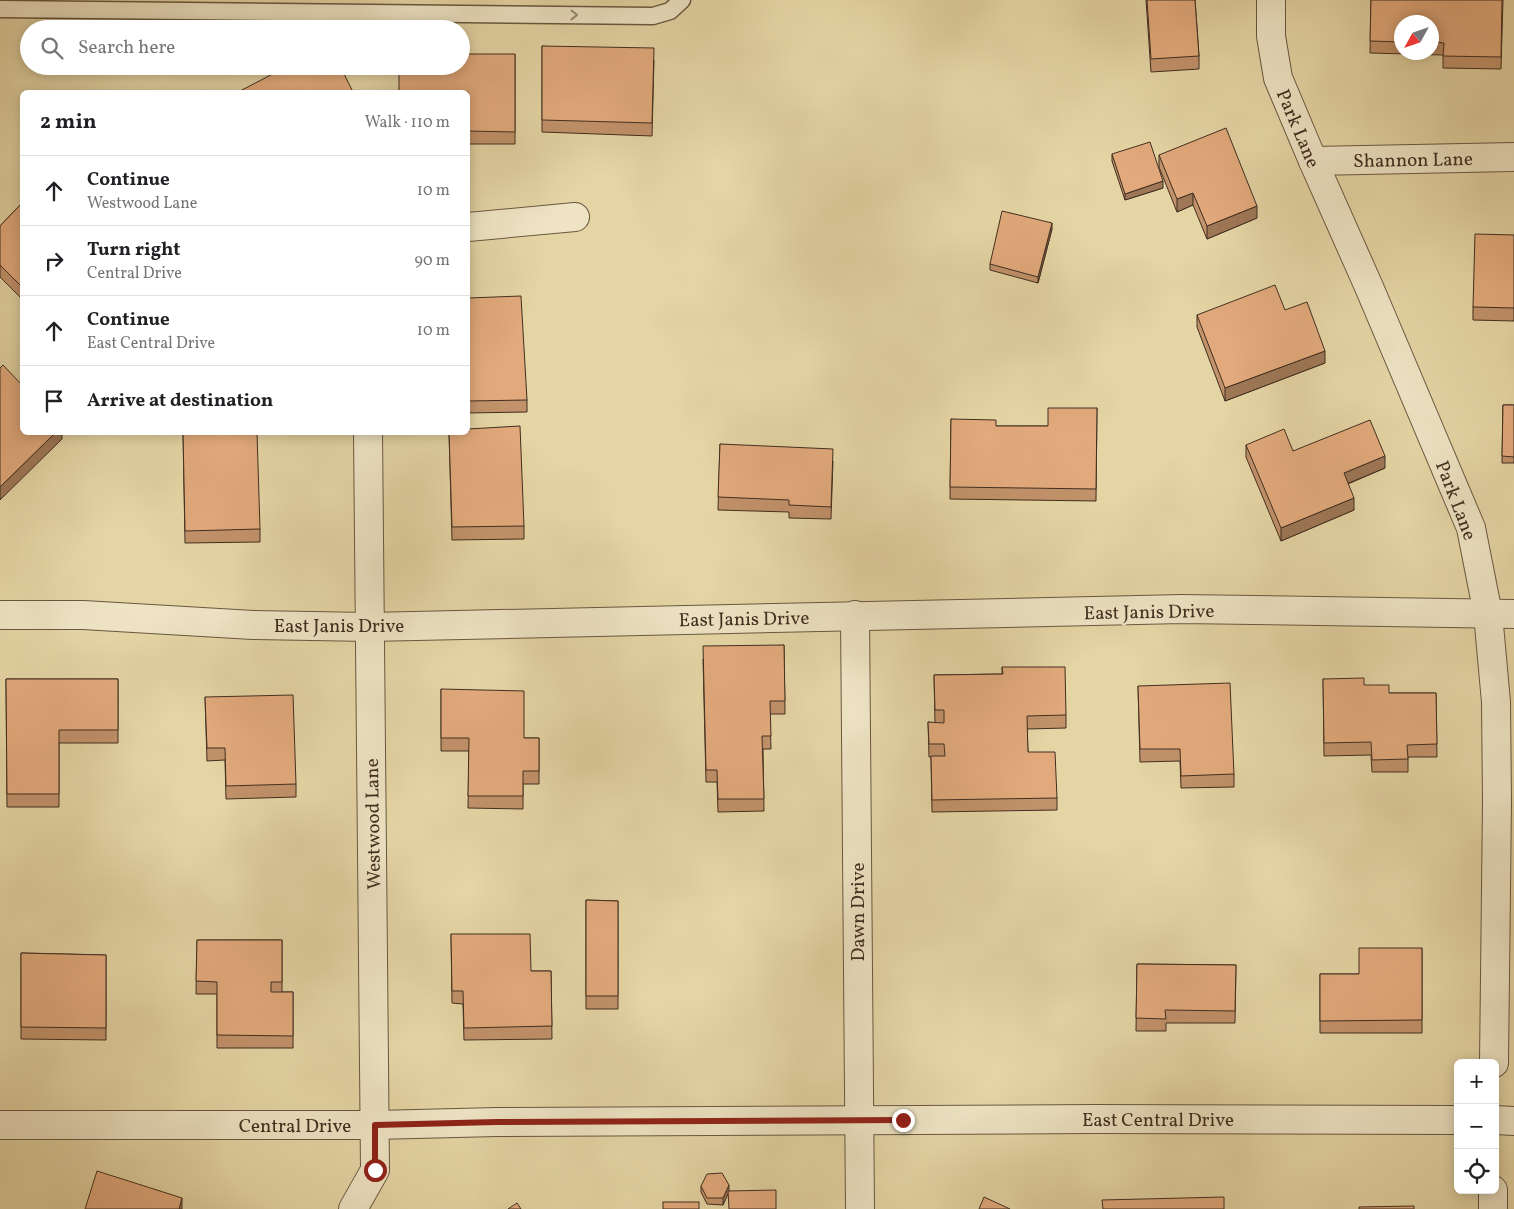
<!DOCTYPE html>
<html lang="en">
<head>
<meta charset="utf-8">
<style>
	body { margin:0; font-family:Vollkorn,serif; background:#f2f2f2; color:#202124 }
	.controls { position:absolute; right:15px; bottom:15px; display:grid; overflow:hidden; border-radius:8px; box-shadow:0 2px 12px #0003 }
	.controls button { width:45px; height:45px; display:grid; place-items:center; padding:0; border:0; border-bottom:1px solid #e0e0e0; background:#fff; color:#202124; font:25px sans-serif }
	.compass { position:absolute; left:1394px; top:15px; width:45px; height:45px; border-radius:50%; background:#fff; box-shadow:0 2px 12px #0003; rotate:230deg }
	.stop { position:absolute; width:15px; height:15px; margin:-11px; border:4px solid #8f2418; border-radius:50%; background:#fff }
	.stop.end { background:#8f2418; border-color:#fff; box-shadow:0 1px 5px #0008 }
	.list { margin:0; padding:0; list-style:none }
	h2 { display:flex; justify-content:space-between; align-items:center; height:65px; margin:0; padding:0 20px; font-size:21px }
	h2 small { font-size:16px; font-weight:400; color:#757577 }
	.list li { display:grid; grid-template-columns:32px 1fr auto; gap:15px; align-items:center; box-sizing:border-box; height:70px; padding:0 20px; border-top:1px solid #e0e0e0 }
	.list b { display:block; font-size:19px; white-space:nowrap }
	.list p { margin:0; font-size:16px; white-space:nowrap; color:#757577 }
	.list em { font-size:16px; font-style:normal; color:#757577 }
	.icon { flex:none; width:28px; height:28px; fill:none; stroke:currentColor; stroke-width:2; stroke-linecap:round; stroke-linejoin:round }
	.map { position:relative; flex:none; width:1514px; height:1209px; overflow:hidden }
	.search { position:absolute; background:#fff; box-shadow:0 2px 12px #0003; left:20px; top:20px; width:450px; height:55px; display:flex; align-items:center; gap:12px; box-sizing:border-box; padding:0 18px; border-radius:28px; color:#757577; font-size:19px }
	.panel { position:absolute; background:#fff; box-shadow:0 2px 12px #0003; left:20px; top:90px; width:450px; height:345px; border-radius:8px }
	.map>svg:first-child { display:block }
</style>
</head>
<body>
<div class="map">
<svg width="1514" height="1209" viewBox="0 0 1514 1209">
	<rect width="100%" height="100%" fill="#e5d5a5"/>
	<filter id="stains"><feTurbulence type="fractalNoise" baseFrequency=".004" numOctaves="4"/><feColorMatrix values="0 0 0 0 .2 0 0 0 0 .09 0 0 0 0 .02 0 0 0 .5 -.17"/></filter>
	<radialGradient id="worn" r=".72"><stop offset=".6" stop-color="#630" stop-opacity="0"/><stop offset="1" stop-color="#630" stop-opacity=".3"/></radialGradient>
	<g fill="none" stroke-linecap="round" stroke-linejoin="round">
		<g stroke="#695841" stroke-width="19">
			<path id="service" d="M 0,9 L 653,16 L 670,11 L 682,0"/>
		</g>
		<g stroke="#695841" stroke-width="30">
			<g id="minor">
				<path d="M 1271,0 L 1271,36 L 1278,78 L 1313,161 L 1369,287 L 1471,528 L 1488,614 L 1496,702 L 1497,802 L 1494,1063"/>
				<path d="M 1313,161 L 1514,157"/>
				<path d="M 468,227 L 575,217"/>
				<path d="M 0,615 L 83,615 L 253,625 L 369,627 L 1182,609 L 1514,614"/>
				<path d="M 855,615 L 860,1209"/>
				<path d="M 1495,1120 L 1514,1121"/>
				<path d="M 0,1125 L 375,1125 L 497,1122 L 1095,1119 L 1458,1120"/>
				<path d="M 353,1209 L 375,1170 L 368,432"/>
				<path d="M 1493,1209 L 1493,1190"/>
			</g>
		</g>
		<use href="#service" stroke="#eee4c4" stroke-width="16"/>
		<use href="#minor" stroke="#eee4c4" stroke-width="28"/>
	</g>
	<g fill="#c2926b" stroke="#402e20" fill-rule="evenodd">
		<path d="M 1146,0 L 1195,0 L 1199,56 L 1199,69 L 1151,72 Z"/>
		<path d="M 1371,0 L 1503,0 L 1501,69 L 1443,68 L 1443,55 L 1370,53 ZM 1402,22 L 1432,22 L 1432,52 L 1402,52 Z"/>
		<path d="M 542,46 L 654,60 L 652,136 L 542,132 Z"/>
		<path d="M 515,54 L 515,144 L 468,144 L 468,92 Z"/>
		<path d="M 1112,154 L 1163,188 L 1125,200 L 1112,161 Z"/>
		<path d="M 1159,155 L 1257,218 L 1207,239 L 1193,205 L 1177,212 L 1159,167 Z"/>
		<path d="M 22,203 L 22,299 L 0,277 L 0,226 Z"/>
		<path d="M 1052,229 L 1038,283 L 990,270 L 990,264 Z"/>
		<path d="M 1514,235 L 1514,321 L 1473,320 L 1473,307 Z"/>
		<path d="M 468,298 L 527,400 L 527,412 L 468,413 Z"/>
		<path d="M 1285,310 L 1325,363 L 1225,401 L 1197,327 L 1197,315 Z"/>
		<path d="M 1503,405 L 1514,405 L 1514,463 L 1502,463 Z"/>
		<path d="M 1097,408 L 1096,501 L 950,499 L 951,419 L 996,426 L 1048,426 Z"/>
		<path d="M 183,432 L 260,529 L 260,542 L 185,543 Z"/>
		<path d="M 449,432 L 524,526 L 524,539 L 452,540 Z"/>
		<path d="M 720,444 L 833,461 L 831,519 L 789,518 L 789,512 L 718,510 Z"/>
		<path d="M 1246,445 L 1293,451 L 1385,468 L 1348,484 L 1354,510 L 1281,541 L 1246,457 Z"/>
		<path d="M 784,645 L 785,714 L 770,714 L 771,749 L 763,749 L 764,811 L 718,812 L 717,782 L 706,782 L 703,659 Z"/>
		<path d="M 1002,667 L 1066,715 L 1066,728 L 1027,729 L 1028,752 L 1057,798 L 1057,810 L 932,812 L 931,757 L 929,757 L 928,722 L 935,723 L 934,675 L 1002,674 Z"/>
		<path d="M 6,679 L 118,679 L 118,743 L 59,743 L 59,807 L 7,807 Z"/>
		<path d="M 1323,679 L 1364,685 L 1389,693 L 1436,693 L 1437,757 L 1408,757 L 1408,772 L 1372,772 L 1371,755 L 1324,756 Z"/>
		<path d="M 1138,686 L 1234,774 L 1234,787 L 1181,788 L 1180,761 L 1140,762 Z"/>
		<path d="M 441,689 L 524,738 L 539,738 L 539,784 L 523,784 L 523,809 L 468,808 L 469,751 L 441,751 Z"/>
		<path d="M 205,697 L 296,784 L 296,797 L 226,799 L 225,760 L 207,761 Z"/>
		<path d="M 586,900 L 618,901 L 618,1009 L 586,1009 Z"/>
		<path d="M 451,934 L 531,971 L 551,971 L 552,1039 L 464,1040 L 463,1004 L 452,1003 Z"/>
		<path d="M 197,940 L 282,940 L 282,992 L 293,992 L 293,1048 L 217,1048 L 217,994 L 196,994 Z"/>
		<path d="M 1422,948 L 1422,1033 L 1320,1033 L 1320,974 L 1359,974 Z"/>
		<path d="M 21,953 L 106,955 L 106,1040 L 21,1039 Z"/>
		<path d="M 1137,964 L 1236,965 L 1235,1023 L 1166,1023 L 1166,1031 L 1136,1031 Z"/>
		<path d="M 701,1186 L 728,1193 L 723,1205 L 707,1204 L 701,1192 Z"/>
	</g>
	<g fill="#9e7757" stroke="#402e20">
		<path d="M 1163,181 L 1163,188 L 1125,200 L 1125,194 Z"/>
		<path d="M 1193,193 L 1193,205 L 1177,212 L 1177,199 Z"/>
		<path d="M 1257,206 L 1257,218 L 1207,239 L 1207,226 Z"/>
		<path d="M 1052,223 L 1052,229 L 1038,283 L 1038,277 Z"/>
		<path d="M 1325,351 L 1325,363 L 1225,401 L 1225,388 Z"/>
		<path d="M 56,432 L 62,432 L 62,439 L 0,500 L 0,487 Z"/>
		<path d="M 1385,456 L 1385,468 L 1344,485 L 1344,473 Z"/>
		<path d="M 1354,498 L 1354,510 L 1281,541 L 1281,528 Z"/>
		<path d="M 729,1185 L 729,1192 L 723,1205 L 723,1198 Z"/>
		<path d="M 182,1198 L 182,1209 L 179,1209 Z"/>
	</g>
	<g fill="#e2aa7c" stroke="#402e20">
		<path d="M 1147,0 L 1195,0 L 1199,56 L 1151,59 Z"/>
		<path d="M 1371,0 L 1502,0 L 1501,57 L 1443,56 L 1444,43 L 1432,42 L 1432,22 L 1402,22 L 1402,42 L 1370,41 Z"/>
		<path d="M 542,46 L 654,48 L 652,123 L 542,120 Z"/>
		<path d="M 461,54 L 515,54 L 515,132 L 468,131 L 468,92 L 399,92 L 399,66 L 461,66 Z"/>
		<path d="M 288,66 L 340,66 L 353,92 L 240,92 L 240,91 Z"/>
		<path d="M 1226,128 L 1257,206 L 1207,226 L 1193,193 L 1177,199 L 1159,155 Z"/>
		<path d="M 1150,142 L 1163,181 L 1125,194 L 1112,154 Z"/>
		<path d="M 22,203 L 22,287 L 0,265 L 0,226 Z"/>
		<path d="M 1002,211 L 1052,223 L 1038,277 L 990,264 Z"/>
		<path d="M 1475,234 L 1514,235 L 1514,308 L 1473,307 Z"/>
		<path d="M 1275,285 L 1285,310 L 1307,302 L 1325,351 L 1225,388 L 1197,315 Z"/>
		<path d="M 521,296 L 527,400 L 468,401 L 468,319 L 469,319 L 468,298 Z"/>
		<path d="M 3,365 L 22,385 L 22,432 L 56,432 L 0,487 L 0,368 Z"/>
		<path d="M 1503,405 L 1514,405 L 1514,457 L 1502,456 Z"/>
		<path d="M 1048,408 L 1097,408 L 1096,489 L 950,487 L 951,419 L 996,420 L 996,426 L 1048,426 Z"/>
		<path d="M 1370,420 L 1385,456 L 1344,473 L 1354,498 L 1281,528 L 1246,445 L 1284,429 L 1293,451 Z"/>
		<path d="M 520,426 L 524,526 L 452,527 L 449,432 L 468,432 L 468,429 Z"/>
		<path d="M 183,432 L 257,432 L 260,529 L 185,531 Z"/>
		<path d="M 720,444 L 833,449 L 831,507 L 789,505 L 789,500 L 718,497 Z"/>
		<path d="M 784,645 L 785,701 L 770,701 L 771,736 L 762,736 L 764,799 L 718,799 L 717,770 L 706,770 L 703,646 Z"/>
		<path d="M 1002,667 L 1065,667 L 1066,715 L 1027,716 L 1028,752 L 1055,752 L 1057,798 L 932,800 L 931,756 L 945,756 L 944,744 L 929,744 L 928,722 L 944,723 L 944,710 L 935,710 L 934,675 L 1003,674 Z"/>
		<path d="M 1364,678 L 1364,685 L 1389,685 L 1389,693 L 1436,693 L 1437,744 L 1407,745 L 1408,759 L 1372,760 L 1371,742 L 1324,743 L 1323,679 Z"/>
		<path d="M 6,679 L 118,679 L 118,730 L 59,730 L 59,794 L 7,794 Z"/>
		<path d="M 1230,683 L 1234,774 L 1181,776 L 1180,749 L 1140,749 L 1138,686 Z"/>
		<path d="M 441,689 L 524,691 L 524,738 L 539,738 L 539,771 L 523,771 L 523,796 L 468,796 L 469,738 L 441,738 Z"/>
		<path d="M 293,695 L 296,784 L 226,786 L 225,748 L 207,748 L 205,697 Z"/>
		<path d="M 586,900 L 618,901 L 618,996 L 586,996 Z"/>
		<path d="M 451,934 L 530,934 L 531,971 L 551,971 L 552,1026 L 464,1028 L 463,991 L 452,991 Z"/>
		<path d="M 197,940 L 282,940 L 282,982 L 271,982 L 271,992 L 293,992 L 293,1036 L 217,1035 L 217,982 L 196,981 Z"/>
		<path d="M 1359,948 L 1422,948 L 1422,1020 L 1320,1021 L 1320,974 L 1359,974 Z"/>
		<path d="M 21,953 L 106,955 L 106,1028 L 21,1027 Z"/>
		<path d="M 1137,964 L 1236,965 L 1235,1011 L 1165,1010 L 1166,1019 L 1136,1018 Z"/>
		<path d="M 97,1171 L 182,1198 L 179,1209 L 85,1209 Z"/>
		<path d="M 722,1173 L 729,1185 L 723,1198 L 707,1198 L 701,1186 L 707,1174 Z"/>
		<path d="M 776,1190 L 776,1209 L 729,1209 L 728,1191 Z"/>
		<path d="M 984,1197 L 1010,1209 L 979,1209 Z"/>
		<path d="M 1224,1197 L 1224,1209 L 1103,1209 L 1102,1200 Z"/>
		<rect x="663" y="1202" width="36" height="7"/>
		<path d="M 517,1203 L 521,1209 L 508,1209 Z"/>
		<path d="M 1414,1206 L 1414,1209 L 1359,1209 L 1359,1207 Z"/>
	</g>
	<defs><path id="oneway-chevron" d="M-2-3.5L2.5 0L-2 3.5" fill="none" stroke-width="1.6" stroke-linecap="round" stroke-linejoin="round" transform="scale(1.25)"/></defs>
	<use stroke="#978972" href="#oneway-chevron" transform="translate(574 15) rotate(1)"/>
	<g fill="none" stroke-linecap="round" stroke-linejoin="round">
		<path stroke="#8f2418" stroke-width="6" d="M 375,1170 L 375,1125 L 497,1122 L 903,1120"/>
	</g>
	<g text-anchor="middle" stroke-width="4.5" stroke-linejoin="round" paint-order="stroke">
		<g font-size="19" fill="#402e20" stroke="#eee4c4">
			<text transform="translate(1299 128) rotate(67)" y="7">Park Lane</text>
			<text transform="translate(1413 159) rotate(-1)" y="7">Shannon Lane</text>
			<text transform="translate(1457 500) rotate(69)" y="7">Park Lane</text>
			<text transform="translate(1149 611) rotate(-1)" y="7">East Janis Drive</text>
			<text transform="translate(744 618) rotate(-1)" y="7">East Janis Drive</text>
			<text x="339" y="632">East Janis Drive</text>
			<text transform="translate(372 824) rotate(-91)" y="7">Westwood Lane</text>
			<text transform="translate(857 912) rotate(-90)" y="7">Dawn Drive</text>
			<text x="1158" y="1126">East Central Drive</text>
			<text x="295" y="1132">Central Drive</text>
		</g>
	</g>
	<rect width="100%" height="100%" filter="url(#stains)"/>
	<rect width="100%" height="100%" fill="url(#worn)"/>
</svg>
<div class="controls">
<button>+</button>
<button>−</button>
<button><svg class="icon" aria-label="locate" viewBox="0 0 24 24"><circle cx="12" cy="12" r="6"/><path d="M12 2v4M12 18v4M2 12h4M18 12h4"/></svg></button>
</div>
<svg class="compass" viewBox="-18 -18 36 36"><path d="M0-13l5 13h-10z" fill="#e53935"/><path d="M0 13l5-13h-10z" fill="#757577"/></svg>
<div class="stop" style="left:375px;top:1170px"></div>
<div class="stop end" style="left:903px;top:1120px"></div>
<div class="search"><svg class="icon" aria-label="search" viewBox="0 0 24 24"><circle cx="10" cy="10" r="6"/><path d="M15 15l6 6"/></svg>Search here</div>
<section class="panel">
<h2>2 min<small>Walk · 110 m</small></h2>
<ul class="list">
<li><svg class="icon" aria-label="ahead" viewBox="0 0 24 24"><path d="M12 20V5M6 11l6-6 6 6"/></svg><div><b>Continue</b><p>Westwood Lane</p></div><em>10 m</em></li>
<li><svg class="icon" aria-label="right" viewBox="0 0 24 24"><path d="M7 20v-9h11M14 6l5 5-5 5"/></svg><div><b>Turn right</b><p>Central Drive</p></div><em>90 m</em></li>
<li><svg class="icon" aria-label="ahead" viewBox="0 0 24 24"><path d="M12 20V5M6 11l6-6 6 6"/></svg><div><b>Continue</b><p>East Central Drive</p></div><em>10 m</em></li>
<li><svg class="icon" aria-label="arrive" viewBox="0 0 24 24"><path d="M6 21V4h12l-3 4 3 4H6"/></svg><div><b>Arrive at destination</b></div></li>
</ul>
</section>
</div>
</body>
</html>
